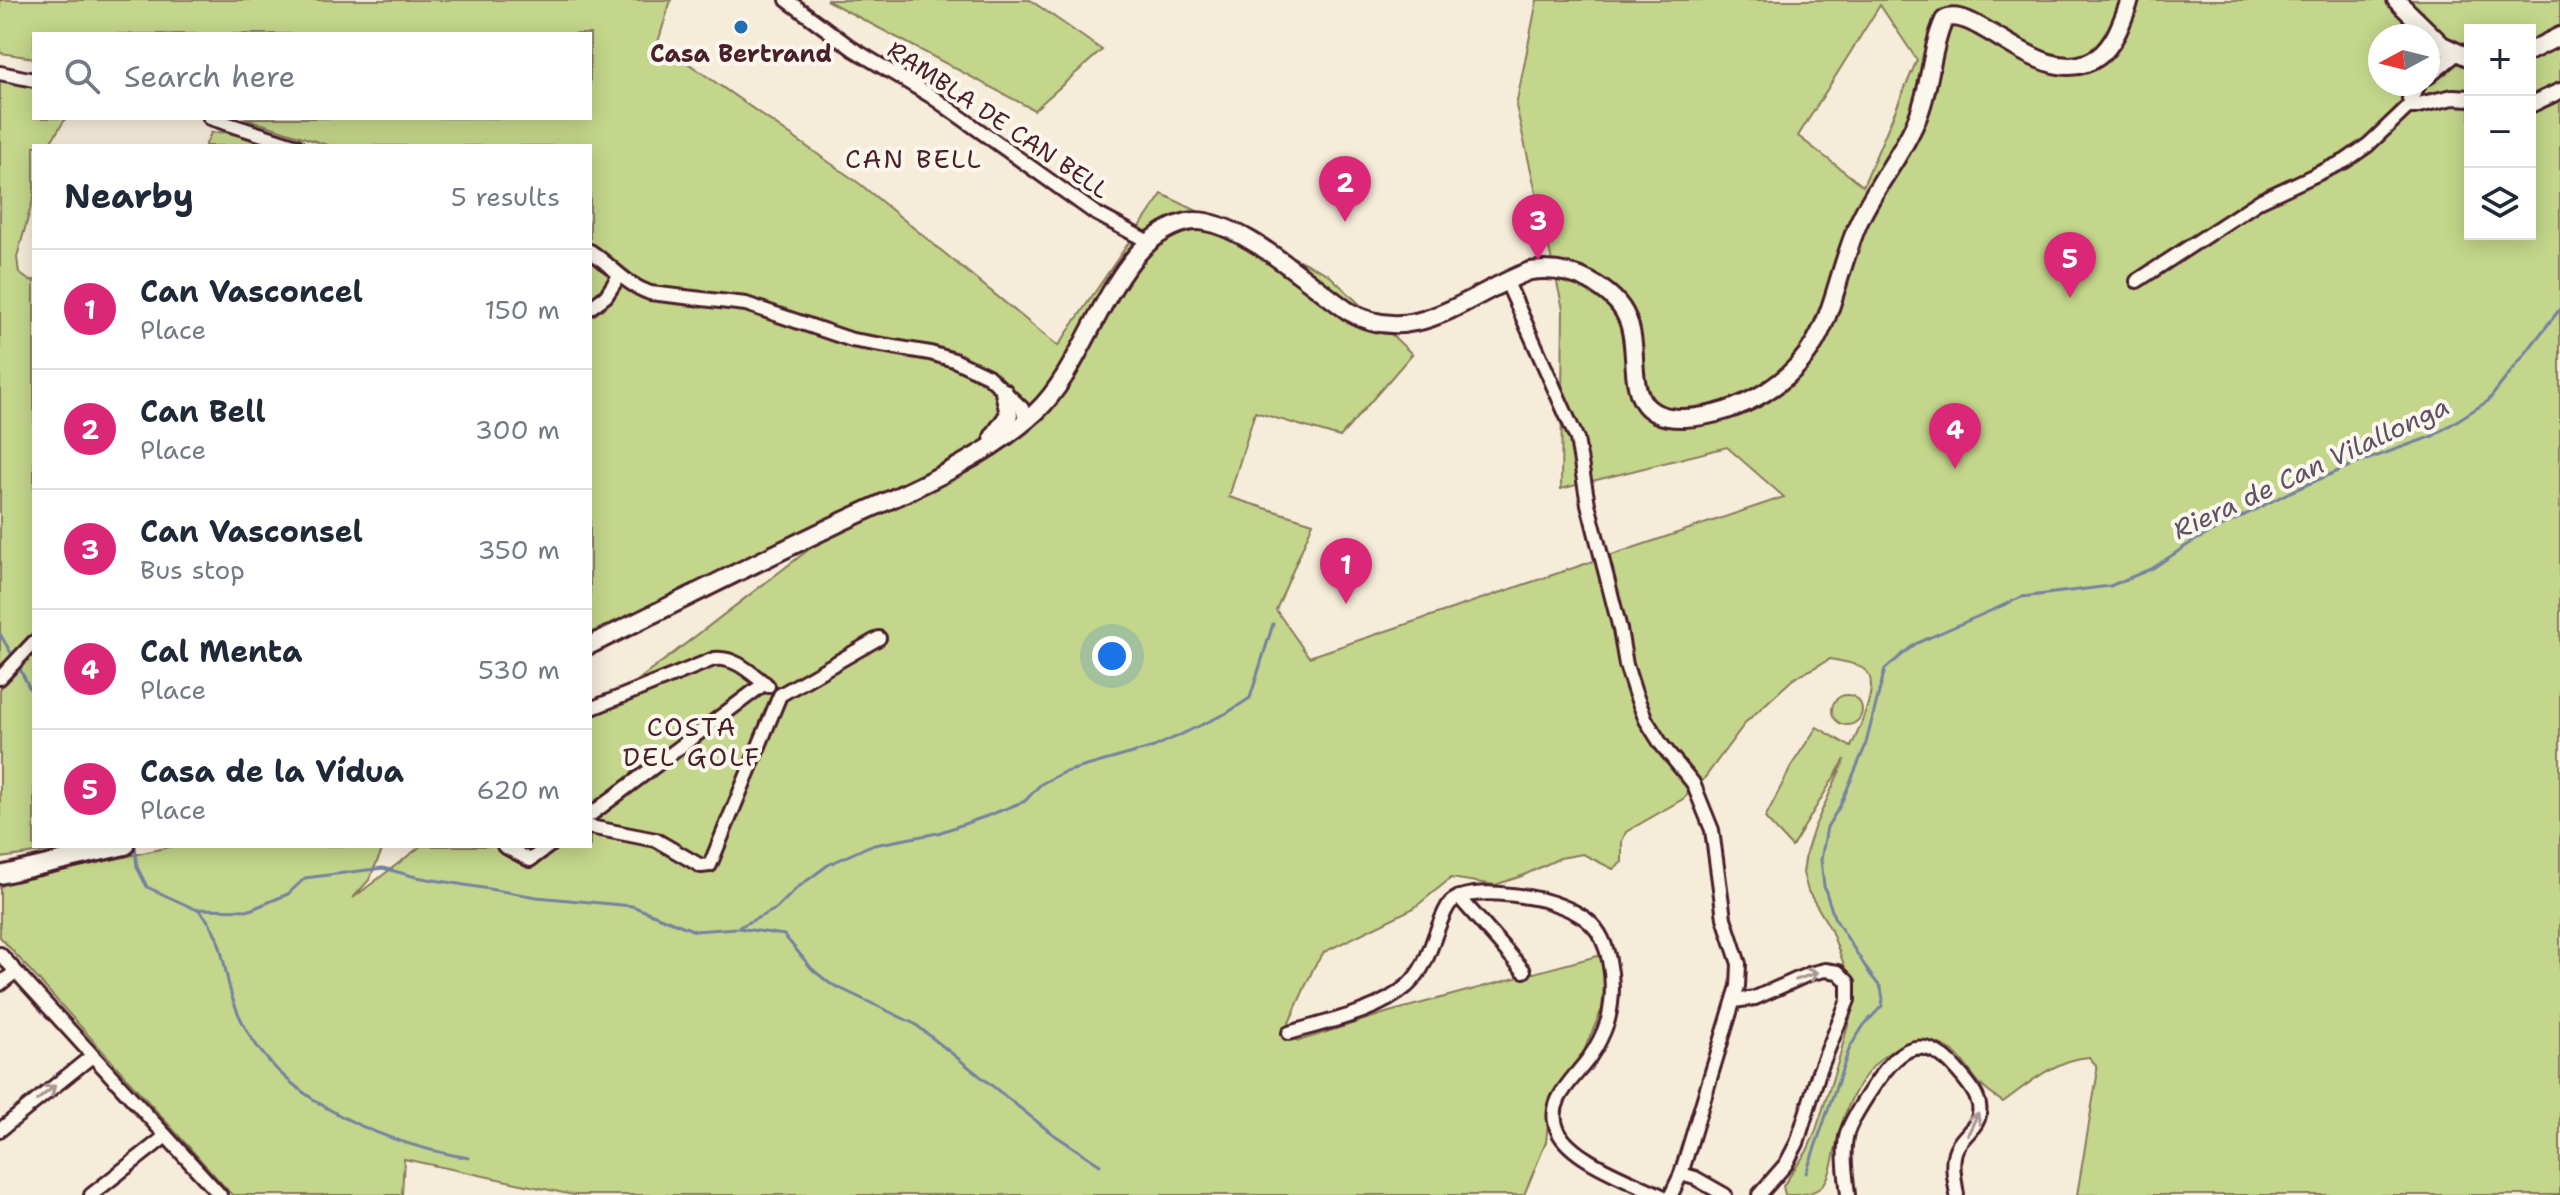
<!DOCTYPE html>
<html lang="en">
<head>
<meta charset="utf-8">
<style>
	body { margin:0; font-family:"Shantell Sans",sans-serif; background:#f2f2f3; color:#1f2937 }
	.controls { position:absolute; right:24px; top:24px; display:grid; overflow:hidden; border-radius:0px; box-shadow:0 4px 20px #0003 }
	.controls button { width:72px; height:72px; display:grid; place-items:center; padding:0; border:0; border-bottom:2px solid #e0e1e3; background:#fff; color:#1f2937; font:40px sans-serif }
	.compass { position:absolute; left:2368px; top:24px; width:72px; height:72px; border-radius:50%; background:#fff; box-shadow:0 4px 20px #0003; rotate:263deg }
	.you { position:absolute; left:1112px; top:656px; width:28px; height:28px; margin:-20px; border:6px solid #fff; border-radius:50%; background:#1a73e8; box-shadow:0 0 0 12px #1a73e833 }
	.badge { display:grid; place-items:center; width:52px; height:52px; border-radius:50%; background:#db2777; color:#fff; font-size:26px; font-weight:700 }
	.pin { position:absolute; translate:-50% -66px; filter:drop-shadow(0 2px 4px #0008) }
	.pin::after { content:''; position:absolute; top:42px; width:28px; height:24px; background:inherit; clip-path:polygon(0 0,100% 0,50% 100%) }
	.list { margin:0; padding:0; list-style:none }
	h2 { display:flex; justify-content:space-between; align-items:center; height:104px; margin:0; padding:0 32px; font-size:34px }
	h2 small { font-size:26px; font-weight:400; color:#747a83 }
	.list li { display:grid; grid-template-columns:52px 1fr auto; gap:24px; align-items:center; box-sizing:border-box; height:120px; padding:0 32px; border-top:2px solid #e0e1e3 }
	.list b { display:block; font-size:30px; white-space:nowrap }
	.list p { margin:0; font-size:26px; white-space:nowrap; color:#747a83 }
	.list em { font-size:26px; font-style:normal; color:#747a83 }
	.icon { flex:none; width:44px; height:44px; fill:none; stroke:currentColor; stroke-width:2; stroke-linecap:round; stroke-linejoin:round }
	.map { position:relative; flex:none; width:2560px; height:1195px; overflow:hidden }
	.search { position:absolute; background:#fff; box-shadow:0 4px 20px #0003; left:32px; top:32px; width:560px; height:88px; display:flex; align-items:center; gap:20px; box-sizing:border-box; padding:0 28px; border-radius:0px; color:#747a83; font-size:30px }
	.panel { position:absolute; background:#fff; box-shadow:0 4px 20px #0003; left:32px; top:144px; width:560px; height:704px; border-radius:0px }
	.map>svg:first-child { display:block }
</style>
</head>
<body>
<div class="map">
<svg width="2560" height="1195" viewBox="0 0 2560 1195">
	<rect width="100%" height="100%" fill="#f6ecda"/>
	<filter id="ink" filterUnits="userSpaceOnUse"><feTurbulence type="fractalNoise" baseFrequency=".0125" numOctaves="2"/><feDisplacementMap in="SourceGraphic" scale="16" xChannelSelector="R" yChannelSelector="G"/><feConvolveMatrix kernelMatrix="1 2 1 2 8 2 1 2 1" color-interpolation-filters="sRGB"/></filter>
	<g filter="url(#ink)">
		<g fill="#c4d68b" stroke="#877a5b" stroke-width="2" fill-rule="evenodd">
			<path d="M 0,0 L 671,0 L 658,42 L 860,184 L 1058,346 L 1162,194 L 1328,274 L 1412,354 L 1340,437 L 1255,412 L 1229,497 L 1313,523 L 1276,610 L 1309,657 L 1784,497 L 1727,447 L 1561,489 L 1563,309 L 1516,106 L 1537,0 L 2560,0 L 2560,1195 L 2077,1195 L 2097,1076 L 2096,1065 L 2089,1057 C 2056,1059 2028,1084 2003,1102 C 1996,1097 1989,1093 1983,1087 C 1970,1074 1962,1055 1946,1047 C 1932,1039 1912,1039 1898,1047 C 1863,1066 1845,1105 1837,1142 C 1833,1157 1832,1177 1820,1188 C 1810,1195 1797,1195 1785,1195 L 1783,1186 L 1807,1151 L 1815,1133 L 1838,1062 L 1856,996 L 1830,928 L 1808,891 L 1803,873 L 1806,853 L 1814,828 L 1845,759 L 1792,847 L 1765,818 L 1793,763 L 1817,727 L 1851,747 C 1858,732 1881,684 1866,671 C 1857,663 1841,661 1830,659 L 1793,679 L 1746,722 L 1703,780 L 1683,799 L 1626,832 L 1622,841 L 1622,862 L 1613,869 L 1583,854 L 1560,858 L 1522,876 L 1495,885 L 1451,878 L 1414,908 L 1324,952 L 1314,967 L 1284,1034 L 1299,1041 L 1389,1012 L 1597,956 L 1602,958 L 1605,977 L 1602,1009 L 1581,1058 L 1550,1103 L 1546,1142 L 1524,1195 L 573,1195 L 404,1159 L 402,1195 L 232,1195 L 0,937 L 0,887 L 7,883 L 174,846 L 384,846 L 369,880 L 353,898 L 421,846 L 590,846 L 590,717 L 876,498 L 590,633 L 590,146 L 330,146 L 244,118 L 590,118 L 590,34 L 34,34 L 34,58 L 0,53 ZM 1880,5 L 1917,60 L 1863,186 L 1798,136 ZM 2470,30 L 2530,30 L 2530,234 L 2470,234 ZM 2380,36 L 2428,36 L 2428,84 L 2380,84 Z"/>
			<path d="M 826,0 L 1030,0 L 1102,50 L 1034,110 Z"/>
			<path d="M 0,81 L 34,85 L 34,118 L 66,118 L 48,146 L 34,146 L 34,196 L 17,257 L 19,273 L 30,281 L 34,280 L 34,642 L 0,679 Z"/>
			<path d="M 224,132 L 280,146 L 205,146 L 211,133 Z"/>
			<path d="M 34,652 L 34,846 L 86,846 L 0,858 L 0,689 Z"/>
			<circle cx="1847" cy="710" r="15"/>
		</g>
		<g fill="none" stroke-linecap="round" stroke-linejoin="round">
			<g stroke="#7582a0" stroke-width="3">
				<path d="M 0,634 L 14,658"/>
				<path d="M 18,665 L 34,697"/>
				<path d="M 135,846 L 137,867 L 147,887 L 195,909 L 250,910 L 288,894 L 305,878 L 383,868 L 416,877 L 537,897 L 632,906 L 695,931 L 737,928 L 776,909 L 797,888 L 828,865 L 869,846 L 938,833 L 987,816 L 1025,801 L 1041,784 L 1062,773 L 1154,747 L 1227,713 L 1250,698 L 1273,624"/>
				<path d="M 199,910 C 225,936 222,967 233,1000 C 266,1096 376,1142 469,1158"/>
				<path d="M 738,928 L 784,935 L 812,969 L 829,983 L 915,1024 L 1050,1132 L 1100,1165"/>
				<path d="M 1806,1173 L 1850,1047 L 1864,1025 L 1882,1006 L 1883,999 L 1881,988 L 1870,974 L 1834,917 L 1824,886 L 1821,860 L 1827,827 L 1840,806 L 1865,747 L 1885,669 L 1915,644 L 2022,597 L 2110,586 L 2153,568 L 2192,542 L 2290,492 L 2352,465 L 2433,436 L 2488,401 L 2560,309"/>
			</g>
			<g stroke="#4a1f2b" stroke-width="18">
				<g id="minor">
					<path d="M 787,0 L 853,49 L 931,96 L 1095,213 L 1149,242"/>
					<path d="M 0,73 L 34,80"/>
					<path d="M 210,118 L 297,146"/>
					<path d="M 590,251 C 611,265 625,284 650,293 L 746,304 L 852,340 L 930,353 L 954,360 L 988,376 L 1022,408 L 1026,422"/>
					<path d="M 1506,280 L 1577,439 L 1588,504 L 1620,629 L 1626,665 L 1635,693 L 1646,720 L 1661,744 L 1693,783 L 1712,830 L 1724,918 L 1739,964 L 1738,986 L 1681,1174 L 1671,1195"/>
					<path d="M 2137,281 L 2261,200 L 2345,161 L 2368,145 L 2411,104"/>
					<path d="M 590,308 L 606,296 L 619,276"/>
					<path d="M 0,678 L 34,642"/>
					<path d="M 590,709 L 714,659 C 735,656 752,674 768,686"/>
					<path d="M 590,815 L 765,683"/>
					<path d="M 590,827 L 656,840 L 701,866 L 710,865 L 780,695 L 879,638"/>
					<path d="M 504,846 L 530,860 L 549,846"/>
					<path d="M 1459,897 L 1524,971"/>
					<path d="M 0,954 L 220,1195"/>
					<path d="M 0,984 L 15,972"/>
					<path d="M 1734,1001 L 1755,998 L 1809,974 L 1825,970 L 1838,972 L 1848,982 L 1848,1000 L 1819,1072 L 1797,1143 L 1786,1164 L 1759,1195"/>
					<path d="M 1289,1033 C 1328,1021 1376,1013 1407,986 C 1432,963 1432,933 1448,906 C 1461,884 1533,896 1553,903 C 1585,914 1602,926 1609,960 C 1613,979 1613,1000 1608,1020 C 1604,1032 1596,1048 1589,1058 C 1574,1079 1544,1102 1558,1131 C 1571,1160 1632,1181 1660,1195"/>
					<path d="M 0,1130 L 92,1056"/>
					<path d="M 1681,1174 L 1695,1178 L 1725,1195"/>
					<path d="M 91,1195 L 166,1136"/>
					<path d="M 1848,1195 C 1846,1175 1842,1153 1847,1133 C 1852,1118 1862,1104 1871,1090 C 1894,1055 1918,1026 1956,1069 C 1964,1078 1977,1092 1979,1105 C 1983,1128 1960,1134 1955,1152 C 1951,1165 1955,1181 1957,1195"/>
				</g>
			</g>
			<g stroke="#4a1f2b" stroke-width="20">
				<g id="tertiary">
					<path d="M 2428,76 L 2456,53"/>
					<path d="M 2418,84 L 2410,99 L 2414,106 L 2453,97 L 2470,98"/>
					<path d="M 2530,105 L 2560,91"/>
				</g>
			</g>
			<g stroke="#4a1f2b" stroke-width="22">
				<g id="secondary">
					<path d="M 2396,0 L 2442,45 L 2470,58"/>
					<path d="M 2530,51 L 2560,36"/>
					<path d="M 993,437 L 1009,414 L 1004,392"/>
					<path d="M 590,645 C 672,605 753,564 835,525 C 901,494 982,462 1036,412 C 1091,361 1111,240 1187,222 C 1232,212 1310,285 1348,311 C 1414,350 1469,293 1530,271 C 1551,268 1570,271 1589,281 C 1604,289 1620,301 1627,318 C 1644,356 1616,420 1684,418 C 1712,417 1741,407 1764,393 C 1834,350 1829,292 1858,224 C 1874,187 1902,156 1917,119 C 1931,87 1930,51 1944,20 C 1973,0 2044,95 2098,57 C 2115,45 2123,19 2130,0"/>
					<path d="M 0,875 L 125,846"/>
				</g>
			</g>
			<use href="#minor" stroke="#fbf7ec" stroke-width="12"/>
			<use href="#tertiary" stroke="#fbf7ec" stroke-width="14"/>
			<use href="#secondary" stroke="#fbf7ec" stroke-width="16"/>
		</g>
		<defs><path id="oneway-shaft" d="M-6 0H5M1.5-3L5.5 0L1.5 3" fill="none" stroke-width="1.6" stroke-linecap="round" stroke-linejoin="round" transform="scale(2)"/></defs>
		<g stroke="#ab9695">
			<use href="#oneway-shaft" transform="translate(1807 976) rotate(-19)"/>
			<use href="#oneway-shaft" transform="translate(46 1093) rotate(-39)"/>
			<use href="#oneway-shaft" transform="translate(1973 1124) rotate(-64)"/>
		</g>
	</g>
	<circle fill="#1f6fb2" stroke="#fbf7ec" stroke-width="3" cx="741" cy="27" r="8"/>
	<g text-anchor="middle" stroke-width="8" stroke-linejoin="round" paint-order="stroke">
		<g font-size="24" font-weight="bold" fill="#4a1f2b" stroke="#fbf7ec">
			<text x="741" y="62">Casa Bertrand</text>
		</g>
		<g font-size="24" fill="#4a1f2b" stroke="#fbf7ec">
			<text transform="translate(998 120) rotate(34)" y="8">RAMBLA DE CAN BELL</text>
		</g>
		<g font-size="26" letter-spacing="2" fill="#4a1f2b" stroke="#fbf7ec">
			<text x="914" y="168">CAN BELL</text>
			<text x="692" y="736">COSTA<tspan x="692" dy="30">DEL GOLF</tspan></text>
		</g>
		<g font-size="26" font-style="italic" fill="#605166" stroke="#fbf7ec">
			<text transform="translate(2311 468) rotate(-25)" y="9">Riera de Can Vilallonga</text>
		</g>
	</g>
</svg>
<div class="controls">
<button>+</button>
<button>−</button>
<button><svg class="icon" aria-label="layers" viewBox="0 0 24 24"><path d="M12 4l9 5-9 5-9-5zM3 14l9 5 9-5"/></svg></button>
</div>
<svg class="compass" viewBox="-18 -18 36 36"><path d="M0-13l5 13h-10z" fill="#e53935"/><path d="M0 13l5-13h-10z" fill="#747a83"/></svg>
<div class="you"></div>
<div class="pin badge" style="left:1346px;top:604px">1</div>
<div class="pin badge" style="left:1345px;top:222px">2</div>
<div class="pin badge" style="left:1538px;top:260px">3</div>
<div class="pin badge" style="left:1955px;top:469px">4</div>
<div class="pin badge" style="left:2070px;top:298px">5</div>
<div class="search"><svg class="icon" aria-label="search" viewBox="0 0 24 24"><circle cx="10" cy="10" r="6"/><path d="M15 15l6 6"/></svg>Search here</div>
<section class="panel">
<h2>Nearby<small>5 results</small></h2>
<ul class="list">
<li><span class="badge">1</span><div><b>Can Vasconcel</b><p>Place</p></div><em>150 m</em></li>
<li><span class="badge">2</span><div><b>Can Bell</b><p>Place</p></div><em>300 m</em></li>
<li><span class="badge">3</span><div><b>Can Vasconsel</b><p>Bus stop</p></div><em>350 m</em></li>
<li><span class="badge">4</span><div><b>Cal Menta</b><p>Place</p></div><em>530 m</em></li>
<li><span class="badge">5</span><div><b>Casa de la Vídua</b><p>Place</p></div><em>620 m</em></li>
</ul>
</section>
</div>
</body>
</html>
